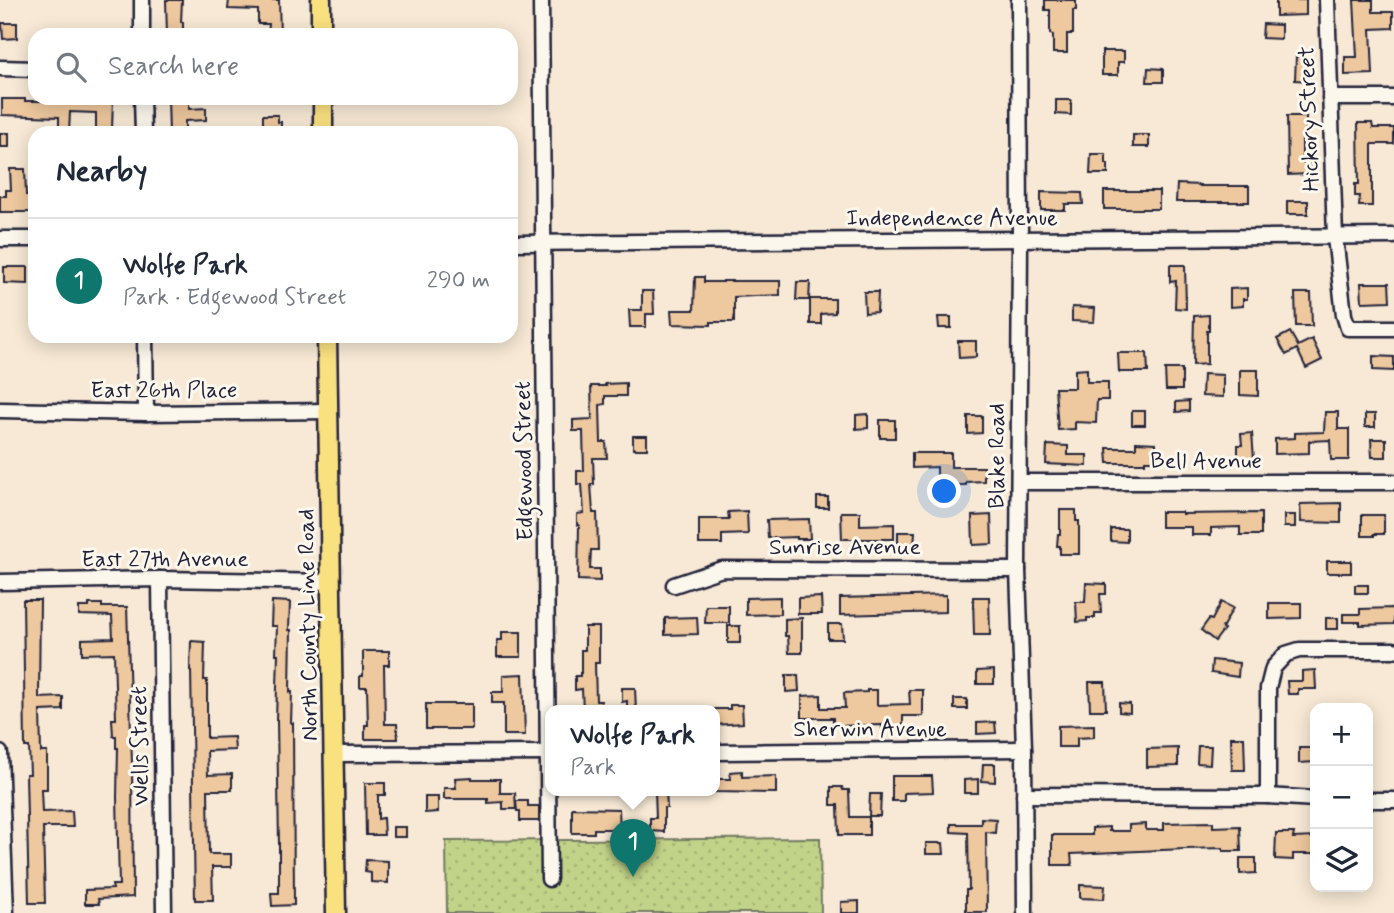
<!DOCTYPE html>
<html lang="en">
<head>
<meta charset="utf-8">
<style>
	body { margin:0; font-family:Mynerve,sans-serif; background:#f2f2f3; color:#1f2937 }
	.controls { position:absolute; right:21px; bottom:21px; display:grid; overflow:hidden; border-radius:14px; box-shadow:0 4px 18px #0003 }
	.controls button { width:63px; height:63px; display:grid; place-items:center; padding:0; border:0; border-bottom:2px solid #e0e1e3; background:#fff; color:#1f2937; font:35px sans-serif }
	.you { position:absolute; left:945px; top:492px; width:24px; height:24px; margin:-18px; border:5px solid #fff; border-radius:50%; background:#1a73e8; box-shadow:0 0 0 10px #1a73e833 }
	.badge { display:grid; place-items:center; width:46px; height:46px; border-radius:50%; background:#0f766e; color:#fff; font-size:23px; font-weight:700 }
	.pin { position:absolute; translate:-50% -58px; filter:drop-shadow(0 2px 4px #0008) }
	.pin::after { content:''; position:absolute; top:37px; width:24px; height:21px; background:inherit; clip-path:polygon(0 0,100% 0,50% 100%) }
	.popup { position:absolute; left:545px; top:705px; width:175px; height:91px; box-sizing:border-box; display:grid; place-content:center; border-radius:14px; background:#fff; filter:drop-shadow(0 2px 5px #0005); font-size:23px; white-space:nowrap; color:#747a83 }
	.popup b { font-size:26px; color:#1f2937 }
	.popup::after { content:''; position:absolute; left:50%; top:100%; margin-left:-14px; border:14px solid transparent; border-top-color:#fff }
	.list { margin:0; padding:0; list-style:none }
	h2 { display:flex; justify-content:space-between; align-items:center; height:91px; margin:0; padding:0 28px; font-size:30px }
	h2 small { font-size:23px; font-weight:400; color:#747a83 }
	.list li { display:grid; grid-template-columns:46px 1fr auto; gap:21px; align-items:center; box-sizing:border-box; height:126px; padding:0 28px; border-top:2px solid #e0e1e3 }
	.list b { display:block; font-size:26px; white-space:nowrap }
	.list p { margin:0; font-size:23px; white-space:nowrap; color:#747a83 }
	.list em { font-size:23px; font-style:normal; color:#747a83 }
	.icon { flex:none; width:38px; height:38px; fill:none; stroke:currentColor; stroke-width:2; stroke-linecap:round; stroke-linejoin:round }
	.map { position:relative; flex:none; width:1394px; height:913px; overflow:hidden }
	.search { position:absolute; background:#fff; box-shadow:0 4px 18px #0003; left:28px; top:28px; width:490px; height:77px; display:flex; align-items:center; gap:18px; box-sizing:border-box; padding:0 24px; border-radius:21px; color:#747a83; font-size:26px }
	.panel { position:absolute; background:#fff; box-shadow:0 4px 18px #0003; left:28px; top:126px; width:490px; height:217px; border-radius:21px }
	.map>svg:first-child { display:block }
</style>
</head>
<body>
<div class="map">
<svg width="1394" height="913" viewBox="0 0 1394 913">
	<defs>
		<pattern id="park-dots" width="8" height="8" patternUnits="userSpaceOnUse" patternTransform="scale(1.75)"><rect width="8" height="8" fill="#c1d388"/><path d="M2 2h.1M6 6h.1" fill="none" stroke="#a6b576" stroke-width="1.8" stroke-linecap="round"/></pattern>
	</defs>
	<rect width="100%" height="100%" fill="#f7e9d5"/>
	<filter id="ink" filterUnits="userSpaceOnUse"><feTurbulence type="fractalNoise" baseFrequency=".0143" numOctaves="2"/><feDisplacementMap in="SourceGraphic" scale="14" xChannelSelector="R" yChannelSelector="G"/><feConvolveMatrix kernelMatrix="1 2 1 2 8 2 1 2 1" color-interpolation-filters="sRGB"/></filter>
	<g filter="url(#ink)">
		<path fill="url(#park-dots)" stroke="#727a62" stroke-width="2" d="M 820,838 L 821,913 L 447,913 L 446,841 Z"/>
		<g fill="#eec89e" stroke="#22223b" stroke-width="2">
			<path d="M 166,0 L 182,0 L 181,22 L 183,22 L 183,35 L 167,35 Z"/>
			<path d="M 229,0 L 279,0 L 280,35 L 268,35 L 269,24 L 258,24 L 258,10 L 228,9 Z"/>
			<path d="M 1045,0 L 1076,0 L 1076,10 L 1073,10 L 1073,34 L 1067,34 L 1067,53 L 1053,53 L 1053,35 L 1050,34 L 1050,10 L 1045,10 Z"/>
			<path d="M 1276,0 L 1306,0 L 1306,15 L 1276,16 Z"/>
			<path d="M 1354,0 L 1373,0 L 1373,12 L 1393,12 L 1393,28 L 1371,29 L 1373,74 L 1345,75 L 1345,57 L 1357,57 Z"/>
			<path d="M 2,23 L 17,23 L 17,38 L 3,39 Z"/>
			<path d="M 1263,24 L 1281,25 L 1281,39 L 1262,38 Z"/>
			<path d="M 1102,51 L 1124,51 L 1124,62 L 1118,62 L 1118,75 L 1102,75 Z"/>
			<path d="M 1296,56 L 1306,57 L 1306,68 L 1310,69 L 1310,81 L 1295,80 Z"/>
			<path d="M 1148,68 L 1163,69 L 1163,82 L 1147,82 Z"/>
			<path d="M 63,98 L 113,98 L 112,130 L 96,130 L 96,113 L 70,112 L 69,133 L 59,133 L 59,117 L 2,115 L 2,99 L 25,99 L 25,101 L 63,101 Z"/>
			<path d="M 168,98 L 189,98 L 189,109 L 206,108 L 206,120 L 185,121 L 185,133 L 169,133 Z"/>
			<path d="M 1056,100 L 1071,100 L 1071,115 L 1056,114 Z"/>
			<path d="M 263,115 L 278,115 L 278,122 L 281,122 L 281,133 L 263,133 Z"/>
			<path d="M 1287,116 L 1306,116 L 1306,136 L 1302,136 L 1302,163 L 1309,163 L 1309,174 L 1288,175 Z"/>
			<path d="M 1358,123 L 1372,123 L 1373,128 L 1394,128 L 1394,144 L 1372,144 L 1372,206 L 1359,206 L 1360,196 L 1355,196 L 1355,184 L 1359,184 Z"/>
			<rect x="0" y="133" width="9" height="14"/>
			<rect x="1133" y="135" width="16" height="12"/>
			<path d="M 1091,154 L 1106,154 L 1106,164 L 1108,164 L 1108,174 L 1090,174 Z"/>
			<path d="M 10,169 L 25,169 L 26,195 L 35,195 L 35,212 L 0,212 L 0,196 L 6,196 L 6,190 L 11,190 Z"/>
			<path d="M 1177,184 L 1200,185 L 1200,186 L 1249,186 L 1249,202 L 1176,202 Z"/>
			<rect x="1104" y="191" width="55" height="18"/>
			<path d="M 1041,192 L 1082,193 L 1083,204 L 1065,204 L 1065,210 L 1041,210 Z"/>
			<rect x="1287" y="201" width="21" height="13"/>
			<path d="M 1170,265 L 1185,265 L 1186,309 L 1175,308 L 1176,281 L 1170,282 Z"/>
			<path d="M 4,267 L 28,267 L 28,284 L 4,283 Z"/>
			<path d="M 695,277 L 704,277 L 704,282 L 723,282 L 723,281 L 780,281 L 780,295 L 734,297 L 734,322 L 711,322 L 711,325 L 672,324 L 671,310 L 694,310 Z"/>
			<path d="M 797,282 L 810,282 L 809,300 L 796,300 Z"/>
			<path d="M 1361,283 L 1389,283 L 1390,301 L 1362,302 Z"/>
			<path d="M 1247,288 L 1247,299 L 1243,299 L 1243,306 L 1230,307 L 1230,289 Z"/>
			<path d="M 642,291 L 653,291 L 654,314 L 646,314 L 646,327 L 630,327 L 629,310 L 642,310 Z"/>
			<path d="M 864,292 L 878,292 L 877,312 L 865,313 Z"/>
			<path d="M 1295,293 L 1311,293 L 1312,326 L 1296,326 Z"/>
			<path d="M 810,299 L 835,299 L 835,313 L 821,314 L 821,324 L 810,324 Z"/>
			<path d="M 1072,307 L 1095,308 L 1094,322 L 1072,321 Z"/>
			<path d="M 1209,315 L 1209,331 L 1207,331 L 1207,364 L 1193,365 L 1194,316 Z"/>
			<path d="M 938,317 L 951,317 L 951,328 L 939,328 Z"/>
			<path d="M 1290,332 L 1298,346 L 1312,339 L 1322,360 L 1306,368 L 1297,349 L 1286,355 L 1277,339 Z"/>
			<path d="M 958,341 L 976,341 L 976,357 L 959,358 Z"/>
			<path d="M 1118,353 L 1147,353 L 1148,372 L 1119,372 Z"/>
			<path d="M 1373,356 L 1394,357 L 1394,371 L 1373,370 Z"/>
			<path d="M 1087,369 L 1087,382 L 1108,382 L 1108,400 L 1097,400 L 1096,423 L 1075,422 L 1075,429 L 1058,430 L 1055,388 L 1075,388 L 1075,370 Z"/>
			<path d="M 1165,369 L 1182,369 L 1182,390 L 1166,390 Z"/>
			<path d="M 1240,370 L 1258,370 L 1258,396 L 1240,395 Z"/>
			<path d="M 1203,374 L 1223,375 L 1223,397 L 1202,396 Z"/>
			<path d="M 626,383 L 626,396 L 605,396 L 605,404 L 600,405 L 601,442 L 606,442 L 607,458 L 593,458 L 594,484 L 591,484 L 593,513 L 597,513 L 598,550 L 591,550 L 590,569 L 600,569 L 600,581 L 578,580 L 579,525 L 577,525 L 577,514 L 584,513 L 582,484 L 577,484 L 577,471 L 584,471 L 583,431 L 573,431 L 573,420 L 592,419 L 591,386 L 606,386 L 605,384 Z"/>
			<path d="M 1189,401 L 1189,411 L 1176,412 L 1176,402 Z"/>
			<rect x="1132" y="411" width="13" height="14"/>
			<path d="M 1325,412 L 1338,412 L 1338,429 L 1349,429 L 1349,460 L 1331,460 L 1330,440 L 1309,441 L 1309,453 L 1275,454 L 1275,439 L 1295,438 L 1295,433 L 1324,432 Z"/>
			<path d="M 868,414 L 868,428 L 856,429 L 856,415 Z"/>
			<rect x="1365" y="414" width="10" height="13"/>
			<path d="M 968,416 L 982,416 L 982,433 L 968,434 Z"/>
			<rect x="880" y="420" width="15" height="18"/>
			<path d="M 1252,433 L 1254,459 L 1238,460 L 1238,445 L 1242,445 L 1241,434 Z"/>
			<rect x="633" y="436" width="14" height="13"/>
			<path d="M 1371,439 L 1386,439 L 1386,457 L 1372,457 Z"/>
			<path d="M 1136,442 L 1156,443 L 1156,460 L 1145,460 L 1145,463 L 1108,463 L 1107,448 L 1136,448 Z"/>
			<path d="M 1047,445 L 1068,446 L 1068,455 L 1087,455 L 1087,466 L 1046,464 Z"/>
			<path d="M 912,453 L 951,453 L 951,467 L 984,467 L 984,481 L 966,482 L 966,485 L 937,485 L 937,467 L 912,468 Z"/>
			<rect x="817" y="497" width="11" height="11"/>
			<path d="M 1341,503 L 1341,523 L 1301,522 L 1300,504 Z"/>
			<path d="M 1060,510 L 1076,510 L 1076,521 L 1079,521 L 1079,554 L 1060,554 L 1060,546 L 1057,546 L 1058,534 L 1060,534 Z"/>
			<path d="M 747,511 L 748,534 L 722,535 L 722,544 L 699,544 L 699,519 L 729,519 L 728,512 Z"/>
			<path d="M 841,512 L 860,512 L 860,525 L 894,524 L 894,539 L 842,539 Z"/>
			<path d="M 1161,512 L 1182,512 L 1182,514 L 1261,513 L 1261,535 L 1240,535 L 1240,527 L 1211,528 L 1211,535 L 1192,535 L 1192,527 L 1161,527 Z"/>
			<path d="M 991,515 L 992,544 L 973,545 L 972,516 Z"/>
			<rect x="1284" y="515" width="11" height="12"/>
			<path d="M 1362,515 L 1384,515 L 1384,534 L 1374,534 L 1374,536 L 1362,536 Z"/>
			<path d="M 809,519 L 810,539 L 797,539 L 797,537 L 768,538 L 767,520 Z"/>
			<path d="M 1111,529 L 1127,529 L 1127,542 L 1111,541 Z"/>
			<path d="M 898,532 L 915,532 L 914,546 L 898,546 Z"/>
			<rect x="1327" y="561" width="24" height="12"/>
			<path d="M 1086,583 L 1106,584 L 1106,594 L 1100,594 L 1101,613 L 1095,613 L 1095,618 L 1087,618 L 1087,621 L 1077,622 L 1076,602 L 1085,602 Z"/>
			<rect x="1355" y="585" width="13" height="8"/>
			<path d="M 946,595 L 946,612 L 840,615 L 840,598 Z"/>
			<path d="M 780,597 L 780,614 L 746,615 L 746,598 Z"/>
			<path d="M 821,597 L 822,614 L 798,614 L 798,598 Z"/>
			<path d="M 973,597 L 989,597 L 990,635 L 974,635 Z"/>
			<path d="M 23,600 L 40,600 L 39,698 L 63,697 L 63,710 L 40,711 L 41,752 L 47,752 L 47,789 L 41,789 L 42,812 L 72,811 L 73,827 L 43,827 L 45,903 L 29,903 L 26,774 L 30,774 L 29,747 L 25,747 Z"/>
			<path d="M 272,601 L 290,602 L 289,630 L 291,630 L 290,692 L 292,692 L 291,723 L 293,723 L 294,905 L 272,906 L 271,893 L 279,893 L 279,845 L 277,720 L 276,720 L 278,654 L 276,654 L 277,626 L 271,626 Z"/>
			<path d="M 1221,602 L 1233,608 L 1222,628 L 1224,629 L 1215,641 L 1201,630 L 1209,619 L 1212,620 Z"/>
			<path d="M 1269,603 L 1301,603 L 1301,618 L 1269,619 Z"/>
			<path d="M 89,604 L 102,604 L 102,607 L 127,607 L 132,763 L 133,897 L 98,899 L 99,904 L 85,904 L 85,890 L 113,889 L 112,885 L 119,885 L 117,797 L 118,748 L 116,748 L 116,736 L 113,736 L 112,719 L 116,719 L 114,653 L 82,654 L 82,639 L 113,638 L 112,616 L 79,615 L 79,607 L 89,607 Z"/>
			<path d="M 706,606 L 729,606 L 729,623 L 705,623 Z"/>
			<path d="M 1394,608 L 1394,624 L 1360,625 L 1360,622 L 1343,622 L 1343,614 L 1360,614 L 1360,609 Z"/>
			<path d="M 697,617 L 698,634 L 665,635 L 665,618 Z"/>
			<path d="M 802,618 L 802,653 L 789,653 L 788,636 L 785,636 L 785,619 Z"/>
			<rect x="1326" y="618" width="12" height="11"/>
			<path d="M 828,624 L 842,624 L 843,639 L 828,639 Z"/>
			<rect x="728" y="626" width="12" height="17"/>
			<path d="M 585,627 L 599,627 L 599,663 L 595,663 L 596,701 L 601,701 L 602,711 L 583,711 L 582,689 L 575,690 L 575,676 L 580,676 L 580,673 L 581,673 L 581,650 L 585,650 Z"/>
			<path d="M 502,632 L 521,632 L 521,657 L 497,657 L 497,640 L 502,640 Z"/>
			<path d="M 191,641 L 205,642 L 204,680 L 207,680 L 207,738 L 234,737 L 235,750 L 207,751 L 208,775 L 232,774 L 232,790 L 208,790 L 209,854 L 231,854 L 231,867 L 212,867 L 213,900 L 195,900 L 191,670 L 190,670 Z"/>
			<path d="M 363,651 L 389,651 L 389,665 L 384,665 L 385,724 L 397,724 L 398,739 L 365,739 L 365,725 L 368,725 L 367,687 L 360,687 L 360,676 L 363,676 Z"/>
			<path d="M 1212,660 L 1239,663 L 1238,677 L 1211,673 Z"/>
			<path d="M 994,670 L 994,684 L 977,684 L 977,671 Z"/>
			<path d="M 1315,670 L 1316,689 L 1298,689 L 1298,694 L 1288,694 L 1287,681 L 1302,681 L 1302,671 Z"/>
			<path d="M 523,674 L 525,735 L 504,735 L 504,703 L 492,703 L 492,692 L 503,692 L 503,675 Z"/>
			<path d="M 786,675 L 798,675 L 799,691 L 786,692 Z"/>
			<path d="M 1089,682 L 1105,682 L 1106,710 L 1090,710 Z"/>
			<path d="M 622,688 L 635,688 L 636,711 L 627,711 L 627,701 L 622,702 Z"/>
			<path d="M 867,690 L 877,690 L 877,705 L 910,704 L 909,690 L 923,690 L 923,716 L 903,716 L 903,728 L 882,729 L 882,725 L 833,726 L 833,718 L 802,718 L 802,696 L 821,695 L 821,708 L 845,708 L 844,693 L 867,692 Z"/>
			<rect x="954" y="699" width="13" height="10"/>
			<path d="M 1119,703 L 1130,704 L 1130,713 L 1119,712 Z"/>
			<rect x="426" y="704" width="46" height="25"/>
			<path d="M 730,705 L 742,705 L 743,723 L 715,725 L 715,709 L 730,709 Z"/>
			<path d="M 995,722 L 996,733 L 977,734 L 977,723 Z"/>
			<path d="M 1094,725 L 1094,737 L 1077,738 L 1077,747 L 1058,747 L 1058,726 Z"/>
			<path d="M 1231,737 L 1244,737 L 1245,770 L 1232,770 Z"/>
			<path d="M 1198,746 L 1211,746 L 1210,764 L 1197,763 Z"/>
			<path d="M 1178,748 L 1178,766 L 1147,767 L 1147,749 Z"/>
			<path d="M 1299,748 L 1315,748 L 1315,762 L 1299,763 Z"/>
			<path d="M 983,764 L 995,764 L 995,782 L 982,781 Z"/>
			<path d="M 742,771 L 742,777 L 776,776 L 776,793 L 715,792 L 715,779 L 731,779 L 730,772 Z"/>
			<path d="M 892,776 L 932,776 L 933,792 L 904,793 L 904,801 L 892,801 Z"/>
			<path d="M 472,777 L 472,779 L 500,779 L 500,793 L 515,793 L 516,809 L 503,809 L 503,802 L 488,803 L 488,799 L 444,799 L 444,788 L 456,788 L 455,778 Z"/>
			<path d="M 978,779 L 978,793 L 964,793 L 964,780 Z"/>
			<path d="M 365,783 L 385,783 L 385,795 L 378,795 L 378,819 L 383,818 L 384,835 L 366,835 Z"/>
			<path d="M 831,787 L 842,787 L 843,790 L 849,790 L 850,817 L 869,817 L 869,835 L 839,835 L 838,805 L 831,805 Z"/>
			<path d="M 655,791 L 666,791 L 667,808 L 664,808 L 664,832 L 650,831 L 650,818 L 656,818 Z"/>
			<path d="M 870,794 L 881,794 L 880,816 L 869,816 Z"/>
			<path d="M 425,797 L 438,797 L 438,812 L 425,813 Z"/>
			<path d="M 516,801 L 528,801 L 528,806 L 539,806 L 539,821 L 520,821 L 520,811 L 517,811 Z"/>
			<path d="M 572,808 L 619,809 L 620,829 L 594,829 L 594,833 L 572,833 Z"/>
			<path d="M 981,818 L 996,819 L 995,833 L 986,832 L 987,912 L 966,912 L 966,890 L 969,890 L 968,833 L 951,832 L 951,824 L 981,824 Z"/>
			<path d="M 1213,822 L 1213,827 L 1240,826 L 1241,851 L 1223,851 L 1223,848 L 1185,849 L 1071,854 L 1072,865 L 1052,865 L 1052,835 L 1092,835 L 1092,828 L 1109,827 L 1109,831 L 1129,831 L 1129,825 L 1146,824 L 1146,830 L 1164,830 L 1164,823 Z"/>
			<rect x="393" y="827" width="13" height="10"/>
			<path d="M 1276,833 L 1294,833 L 1293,838 L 1315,837 L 1315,854 L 1293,854 L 1293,860 L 1275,859 Z"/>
			<path d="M 926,843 L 943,843 L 944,854 L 926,854 Z"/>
			<path d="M 1240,858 L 1256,858 L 1256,873 L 1240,874 Z"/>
			<path d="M 366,860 L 388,861 L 388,883 L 371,882 L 371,873 L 365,872 Z"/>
			<path d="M 1080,885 L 1105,886 L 1104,899 L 1080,898 Z"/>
			<path d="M 859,901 L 859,913 L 841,913 L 841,902 Z"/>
		</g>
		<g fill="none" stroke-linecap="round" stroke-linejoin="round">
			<g stroke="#22223b" stroke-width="19">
				<g id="minor">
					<path d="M 541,0 L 549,879"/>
					<path d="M 1019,0 L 1020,239 L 1018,570 L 1024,749 L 1025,913"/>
					<path d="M 1327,0 L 1335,237 L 1344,315 L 1348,328 L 1394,328"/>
					<path d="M 142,35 L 142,0"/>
					<path d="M 0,68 L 35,69"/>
					<path d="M 142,98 L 143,133"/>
					<path d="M 1330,98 L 1394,98"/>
					<path d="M 0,239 L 35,239"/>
					<path d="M 511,243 L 1394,236"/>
					<path d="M 145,336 L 146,413"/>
					<path d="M 0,410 L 146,413 L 328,411"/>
					<path d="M 1019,482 L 1394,482"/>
					<path d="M 160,579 L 164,913"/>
					<path d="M 0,582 L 160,579 L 331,582"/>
					<path d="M 674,585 L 722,569 L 1018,570"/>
					<path d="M 715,752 L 1024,749"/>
					<path d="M 0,753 L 6,913"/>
					<path d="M 334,754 L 551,753"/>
					<path d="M 1024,795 L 1268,796 L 1315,799"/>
					<path d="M 1268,796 L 1268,688 L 1273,668 L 1286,654 L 1299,650 L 1394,650"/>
					<path d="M 1368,800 L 1394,800"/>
				</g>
			</g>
			<g stroke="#22223b" stroke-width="23">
				<g id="major">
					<path d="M 321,0 L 321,35"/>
					<path d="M 323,98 L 323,133"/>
					<path d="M 327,336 L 336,913"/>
				</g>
			</g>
			<use href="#minor" stroke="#fbf7ec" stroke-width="14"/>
			<use href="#major" stroke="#fae180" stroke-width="18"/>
		</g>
	</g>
	<g text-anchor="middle" stroke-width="6" stroke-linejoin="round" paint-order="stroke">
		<g font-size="23" fill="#22223b" stroke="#fbf7ec">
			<text transform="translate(1308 119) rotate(-92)" y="8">Hickory Street</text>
			<text x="952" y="225">Independence Avenue</text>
			<text x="164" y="397">East 26th Place</text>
			<text transform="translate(996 456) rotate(-90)" y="8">Blake Road</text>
			<text x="1206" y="468">Bell Avenue</text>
			<text transform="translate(523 461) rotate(-91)" y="8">Edgewood Street</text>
			<text x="845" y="554">Sunrise Avenue</text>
			<text x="165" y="566">East 27th Avenue</text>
			<text transform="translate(307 625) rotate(-91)" y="8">North County Line Road</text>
			<text x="870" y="736">Sherwin Avenue</text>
			<text transform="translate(139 746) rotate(-91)" y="8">Wells Street</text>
		</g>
	</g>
</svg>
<div class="controls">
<button>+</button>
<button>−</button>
<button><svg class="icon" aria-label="layers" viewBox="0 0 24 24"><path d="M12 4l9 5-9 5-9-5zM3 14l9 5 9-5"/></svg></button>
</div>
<div class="you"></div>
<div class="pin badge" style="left:633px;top:877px">1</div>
<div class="popup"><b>Wolfe Park</b>Park</div>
<div class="search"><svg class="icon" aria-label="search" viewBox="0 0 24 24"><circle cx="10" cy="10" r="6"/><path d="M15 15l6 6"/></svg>Search here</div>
<section class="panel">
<h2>Nearby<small></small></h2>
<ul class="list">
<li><span class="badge">1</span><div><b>Wolfe Park</b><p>Park · Edgewood Street</p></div><em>290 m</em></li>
</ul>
</section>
</div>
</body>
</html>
